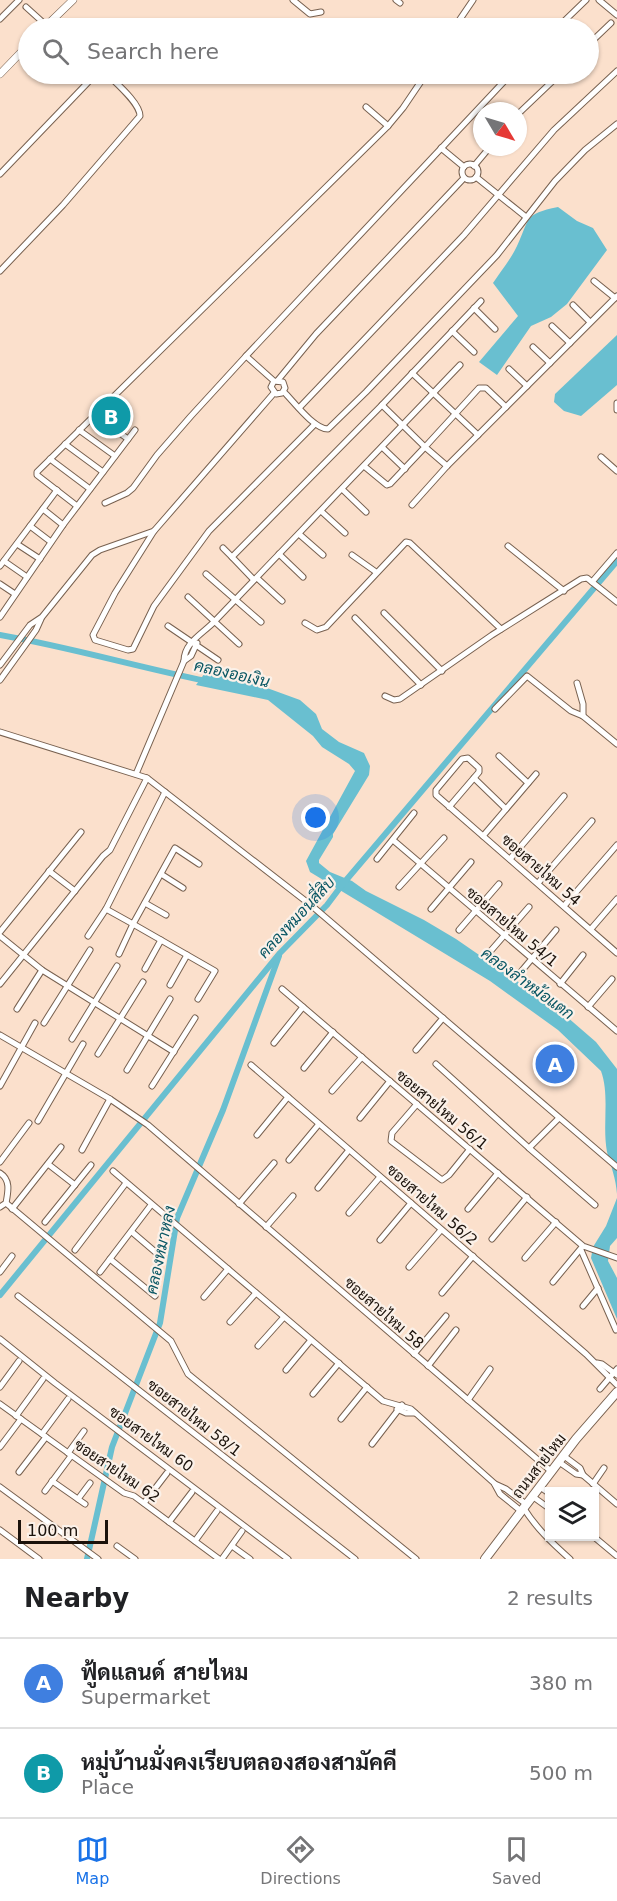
<!DOCTYPE html>
<html lang="en">
<head>
<meta charset="utf-8">
<style>
	body { margin:0; font-family:"DejaVu Sans",Sarabun,sans-serif; background:#f6f6f6; color:#202124 }
	.controls { position:absolute; right:18px; bottom:18px; display:grid; overflow:hidden; border-radius:0px; box-shadow:0 2px 4px #0004 }
	.controls button { width:54px; height:54px; display:grid; place-items:center; padding:0; border:0; border-bottom:2px solid #e0e0e0; background:#fff; color:#202124; font:30px sans-serif }
	.compass { position:absolute; left:473px; top:102px; width:54px; height:54px; border-radius:50%; background:#fff; box-shadow:0 2px 4px #0004; rotate:128deg }
	.scale { position:absolute; left:18px; bottom:15px; width:90px; box-sizing:border-box; padding-left:6px; border:3px solid #1b120b; border-top:0; font-size:16px; line-height:21px; white-space:nowrap; color:#1b120b; -webkit-text-stroke:4px #fbf1e9; paint-order:stroke }
	.you { position:absolute; left:316px; top:818px; width:21px; height:21px; margin:-15px; border:4px solid #fff; border-radius:50%; background:#1a73e8; box-shadow:0 0 0 9px #1a73e833 }
	.badge { display:grid; place-items:center; width:39px; height:39px; border-radius:50%; background:#1a73e8; color:#fff; font-size:20px; font-weight:700 }
	.pin { position:absolute; translate:-50% -50%; border:3px solid #fff; box-shadow:0 2px 6px #0006 }
	.list { margin:0; padding:0; list-style:none }
	h2 { display:flex; justify-content:space-between; align-items:center; height:78px; margin:0; padding:0 24px; font-size:26px }
	h2 small { font-size:20px; font-weight:400; color:#757577 }
	.list li { display:grid; grid-template-columns:39px 1fr auto; gap:18px; align-items:center; box-sizing:border-box; height:90px; padding:0 24px; border-top:2px solid #e0e0e0 }
	.list b { display:block; font-size:22px; white-space:nowrap }
	.list p { margin:0; font-size:20px; white-space:nowrap; color:#757577 }
	.list em { font-size:20px; font-style:normal; color:#757577 }
	.icon { flex:none; width:33px; height:33px; fill:none; stroke:currentColor; stroke-width:2; stroke-linecap:round; stroke-linejoin:round }
	.map { position:relative; flex:none; width:617px; height:1559px; overflow:hidden }
	.search { position:absolute; background:#fff; box-shadow:0 2px 4px #0004; left:18px; right:18px; top:18px; height:66px; display:flex; align-items:center; gap:15px; box-sizing:border-box; padding:0 21px; border-radius:33px; color:#757577; font-size:22px }
	.sheet { height:258px; background:#fff }
	nav { display:flex; justify-content:space-around; align-items:center; box-sizing:border-box; height:84px; border-top:2px solid #e0e0e0; background:#fff; font-size:16px; color:#757577 }
	nav a { display:grid; justify-items:center; gap:3px }
	nav .on { color:#1a73e8 }
	.map>svg:first-child { display:block }
</style>
</head>
<body>
<div class="map">
<svg width="617" height="1559" viewBox="0 0 617 1559">
	<rect width="100%" height="100%" fill="#fbe0cc"/>
	<g fill="#69bfd0">
		<path d="M 558,207 L 577,221 L 593,228 L 607,250 L 567,304 L 551,317 L 531,326 L 497,375 L 479,362 L 518,316 L 493,283 C 501,271 511,259 517,246 C 530,219 523,214 558,207 Z"/>
		<path d="M 617,335 L 617,385 L 581,416 L 564,411 L 554,402 L 555,394 Z"/>
		<path d="M 205,673 L 245,680 L 300,700 L 316,714 L 322,729 L 339,742 L 364,753 L 370,766 L 369,775 L 333,834 L 333,837 L 319,860 L 319,863 L 330,872 L 352,881 L 366,891 L 424,920 L 456,939 L 559,1010 L 596,1042 L 617,1069 L 617,1194 C 616,1179 611,1166 607,1152 C 602,1125 610,1096 601,1071 L 558,1030 L 490,981 L 310,872 L 306,861 L 355,771 L 349,764 L 322,747 L 313,736 L 268,700 L 196,685 Z"/>
		<path d="M 617,1198 L 617,1238 L 610,1246 L 608,1261 L 617,1278 L 617,1319 L 591,1258 L 593,1247 L 606,1226 Z"/>
	</g>
	<g fill="none" stroke-linecap="round" stroke-linejoin="round">
		<g stroke="#69bfd0" stroke-width="6">
			<path d="M 0,635 C 69,647 137,667 206,681"/>
			<path d="M 0,1295 L 280,953 L 327,905 L 342,885 L 617,561"/>
			<path d="M 87,1559 L 112,1447 L 160,1323 L 177,1218 L 223,1110 L 279,956"/>
		</g>
		<g stroke="#786150" stroke-width="7">
			<g id="minor">
				<path d="M 293,0 L 310,14 L 321,12"/>
				<path d="M 396,0 L 400,3"/>
				<path d="M 599,0 L 617,15"/>
				<path d="M 26,7 L 47,26"/>
				<path d="M 0,19 L 19,0"/>
				<path d="M 52,20 L 61,28"/>
				<path d="M 454,28 L 473,0"/>
				<path d="M 557,28 L 586,0"/>
				<path d="M 588,45 L 611,23"/>
				<path d="M 366,107 L 388,126"/>
				<path d="M 518,114 L 560,74"/>
				<path d="M 441,148 L 464,167"/>
				<circle cx="470" cy="172" r="8"/>
				<path d="M 474,166 L 490,147"/>
				<path d="M 0,174 L 96,74"/>
				<path d="M 476,177 L 526,217"/>
				<path d="M 0,271 L 63,205 L 140,116 C 140,103 116,83 107,74"/>
				<path d="M 594,281 L 615,298"/>
				<path d="M 573,305 L 590,322"/>
				<path d="M 474,308 L 495,329"/>
				<path d="M 552,326 L 570,343"/>
				<path d="M 452,331 L 474,352"/>
				<path d="M 533,347 L 550,363"/>
				<path d="M 246,356 L 511,74"/>
				<path d="M 509,369 L 527,386"/>
				<path d="M 412,373 L 478,435"/>
				<path d="M 278,380 L 316,334 L 464,178"/>
				<path d="M 284,392 C 294,402 314,429 328,429 L 366,392 L 497,255 L 555,181 L 585,150 L 617,124"/>
				<path d="M 617,403 L 617,410"/>
				<path d="M 382,405 L 481,301"/>
				<path d="M 299,408 L 464,235 L 554,130 L 617,71"/>
				<path d="M 94,415 L 128,439"/>
				<path d="M 79,430 L 115,456"/>
				<path d="M 65,444 L 103,472"/>
				<path d="M 382,447 L 405,469"/>
				<path d="M 601,457 L 617,471"/>
				<path d="M 50,459 L 90,489"/>
				<path d="M 447,466 L 425,447 L 479,388 L 486,388 L 506,407"/>
				<path d="M 342,489 L 366,512"/>
				<path d="M 105,503 L 127,493 L 133,488 L 157,455 L 191,416 L 246,356 L 274,381 L 283,382 L 285,388 L 282,393 L 276,394 L 271,387 L 274,381"/>
				<path d="M 412,505 L 447,466 L 617,296"/>
				<path d="M 77,506 L 37,475 L 37,472 L 388,126 L 403,108 L 426,74"/>
				<path d="M 43,509 L 63,525"/>
				<path d="M 321,511 L 345,533"/>
				<path d="M 30,526 L 51,542"/>
				<path d="M 154,531 L 115,593 L 93,635 L 95,640 L 128,650 L 133,649 L 154,606 L 209,531 L 315,424"/>
				<path d="M 299,534 L 323,555"/>
				<path d="M 17,544 L 40,559"/>
				<path d="M 508,546 L 564,591"/>
				<path d="M 223,548 L 232,557"/>
				<path d="M 279,554 L 303,577"/>
				<path d="M 352,555 L 376,572"/>
				<path d="M 4,561 L 27,577"/>
				<path d="M 0,566 L 57,490"/>
				<path d="M 206,574 L 261,622"/>
				<path d="M 257,578 L 282,601"/>
				<path d="M 254,580 L 232,557 L 382,405 L 425,447 L 390,484 L 387,485 L 364,466"/>
				<path d="M 592,582 L 617,553"/>
				<path d="M 0,584 L 15,594"/>
				<path d="M 188,597 L 239,644"/>
				<path d="M 384,613 L 442,671"/>
				<path d="M 0,617 L 63,525 L 135,430"/>
				<path d="M 355,618 L 421,685"/>
				<path d="M 305,623 L 317,630 L 326,627 L 406,542 L 410,543 L 501,629"/>
				<path d="M 168,626 L 218,660"/>
				<path d="M 184,661 L 191,656 L 197,643"/>
				<path d="M 0,665 L 30,625 L 42,617 L 92,555 L 100,550 L 154,531 L 274,393"/>
				<path d="M 0,680 L 36,630 L 41,619"/>
				<path d="M 577,683 L 583,704 L 583,716"/>
				<path d="M 385,696 L 394,700 L 400,699 L 492,635 L 581,579 L 587,578 L 617,602"/>
				<path d="M 495,709 L 527,676 L 571,711 L 583,716 L 617,744"/>
				<path d="M 0,732 L 147,778 L 312,906 L 617,1167"/>
				<path d="M 499,756 L 528,783"/>
				<path d="M 136,774 L 184,661 C 184,643 202,634 214,622 L 460,365"/>
				<path d="M 474,778 L 506,809"/>
				<path d="M 449,807 L 479,772 L 479,768 L 468,758 L 462,759 L 436,790 L 436,795 L 617,953"/>
				<path d="M 483,836 L 536,774"/>
				<path d="M 393,840 L 617,1031"/>
				<path d="M 377,859 L 414,813"/>
				<path d="M 510,859 L 564,796"/>
				<path d="M 49,871 L 75,891"/>
				<path d="M 161,874 L 183,888"/>
				<path d="M 538,883 L 592,821"/>
				<path d="M 399,887 L 444,838"/>
				<path d="M 145,903 L 166,915"/>
				<path d="M 564,906 L 617,845"/>
				<path d="M 106,909 L 133,924 L 175,848 L 199,864"/>
				<path d="M 431,909 L 471,862"/>
				<path d="M 591,929 L 617,899"/>
				<path d="M 459,930 L 499,884"/>
				<path d="M 0,932 L 81,832"/>
				<path d="M 0,936 L 42,970 L 174,1052"/>
				<path d="M 88,936 L 106,909 L 165,792"/>
				<path d="M 119,954 L 133,924 L 215,971 L 198,999"/>
				<path d="M 488,954 L 529,907"/>
				<path d="M 145,969 L 161,940"/>
				<path d="M 519,974 L 556,930"/>
				<path d="M 0,984 L 103,856 L 110,850 L 147,778"/>
				<path d="M 560,984 L 583,955"/>
				<path d="M 170,985 L 187,955"/>
				<path d="M 282,989 L 583,1246 L 617,1258"/>
				<path d="M 588,1007 L 612,979"/>
				<path d="M 17,1009 L 42,970"/>
				<path d="M 44,1023 L 90,950"/>
				<path d="M 0,1035 L 110,1099 L 148,1125 L 552,1472"/>
				<path d="M 72,1039 L 117,966"/>
				<path d="M 274,1043 L 303,1007"/>
				<path d="M 416,1050 L 443,1018"/>
				<path d="M 98,1054 L 143,982"/>
				<path d="M 436,1064 L 529,1148 L 559,1118"/>
				<path d="M 251,1065 L 586,1354 L 617,1385"/>
				<path d="M 304,1068 L 333,1032"/>
				<path d="M 127,1070 L 170,999"/>
				<path d="M 0,1086 L 35,1023"/>
				<path d="M 152,1086 L 195,1018"/>
				<path d="M 332,1091 L 362,1057"/>
				<path d="M 417,1104 L 392,1133 L 391,1141 L 442,1180 L 449,1175 L 470,1149"/>
				<path d="M 360,1118 L 390,1081"/>
				<path d="M 38,1121 L 83,1044"/>
				<path d="M 257,1135 L 288,1097"/>
				<path d="M 529,1148 L 595,1205"/>
				<path d="M 82,1150 L 110,1099"/>
				<path d="M 289,1160 L 319,1124"/>
				<path d="M 0,1162 L 29,1123"/>
				<path d="M 48,1164 L 75,1185"/>
				<path d="M 113,1171 L 383,1401 L 411,1409 L 494,1483 L 500,1494 L 521,1511"/>
				<path d="M 0,1173 C 11,1180 8,1192 6,1203 L 0,1207"/>
				<path d="M 318,1188 L 349,1150"/>
				<path d="M 6,1203 L 171,1341 L 188,1374 L 416,1559"/>
				<path d="M 239,1204 L 274,1163"/>
				<path d="M 12,1209 L 61,1147"/>
				<path d="M 468,1209 L 498,1173"/>
				<path d="M 349,1213 L 380,1177"/>
				<path d="M 45,1222 L 91,1165"/>
				<path d="M 266,1227 L 293,1196"/>
				<path d="M 132,1232 L 160,1256"/>
				<path d="M 492,1239 L 527,1197"/>
				<path d="M 380,1240 L 411,1203"/>
				<path d="M 75,1250 L 126,1183"/>
				<path d="M 581,1250 L 616,1330"/>
				<path d="M 525,1258 L 556,1222"/>
				<path d="M 110,1259 L 155,1296"/>
				<path d="M 409,1267 L 441,1230"/>
				<path d="M 0,1272 L 12,1256"/>
				<path d="M 100,1272 L 151,1205"/>
				<path d="M 553,1282 L 582,1247"/>
				<path d="M 442,1293 L 473,1256"/>
				<path d="M 18,1296 L 355,1559"/>
				<path d="M 204,1297 L 228,1269"/>
				<path d="M 583,1306 L 598,1288"/>
				<path d="M 230,1322 L 256,1293"/>
				<path d="M 0,1339 L 55,1383 L 288,1559"/>
				<path d="M 258,1346 L 284,1317"/>
				<path d="M 414,1354 L 446,1316"/>
				<path d="M 597,1363 L 602,1364 L 617,1375"/>
				<path d="M 428,1366 L 456,1330"/>
				<path d="M 286,1370 L 311,1340"/>
				<path d="M 0,1387 L 19,1361"/>
				<path d="M 600,1389 L 617,1369"/>
				<path d="M 313,1394 L 339,1363"/>
				<path d="M 468,1400 L 490,1369"/>
				<path d="M 0,1404 L 124,1493 L 134,1496 L 219,1559"/>
				<path d="M 397,1409 L 406,1413 L 415,1413"/>
				<path d="M 16,1416 L 43,1379"/>
				<path d="M 341,1419 L 367,1387"/>
				<path d="M 42,1434 L 68,1399"/>
				<path d="M 372,1444 L 402,1405"/>
				<path d="M 0,1447 L 21,1419"/>
				<path d="M 68,1453 L 84,1431"/>
				<path d="M 564,1456 L 580,1468 L 583,1475 L 617,1504"/>
				<path d="M 559,1462 L 576,1474 L 583,1475"/>
				<path d="M 19,1472 L 46,1437"/>
				<path d="M 52,1481 L 85,1504"/>
				<path d="M 495,1484 L 506,1489 L 526,1504"/>
				<path d="M 593,1484 L 604,1468"/>
				<path d="M 0,1487 L 98,1559"/>
				<path d="M 540,1487 L 550,1494"/>
				<path d="M 45,1491 L 71,1456"/>
				<path d="M 532,1496 L 550,1509"/>
				<path d="M 78,1499 L 90,1483"/>
				<path d="M 144,1503 L 167,1473"/>
				<path d="M 523,1507 C 536,1528 552,1543 570,1559"/>
				<path d="M 169,1522 L 192,1492"/>
				<path d="M 0,1530 L 39,1559"/>
				<path d="M 593,1536 L 617,1556"/>
				<path d="M 195,1541 L 217,1511"/>
				<path d="M 117,1546 L 135,1559"/>
				<path d="M 232,1546 L 250,1559"/>
				<path d="M 222,1559 L 242,1531"/>
			</g>
		</g>
		<g stroke="#786150" stroke-width="8">
			<g id="tertiary">
				<path d="M 44,28 L 73,0"/>
				<path d="M 0,74 L 28,45"/>
			</g>
		</g>
		<g stroke="#786150" stroke-width="10">
			<path id="secondary" d="M 485,1559 L 576,1439 L 617,1392"/>
		</g>
		<use href="#minor" stroke="#fff" stroke-width="5"/>
		<use href="#tertiary" stroke="#fff" stroke-width="7"/>
		<use href="#secondary" stroke="#fff" stroke-width="8"/>
	</g>
	<g text-anchor="middle" stroke-width="4.5" stroke-linejoin="round" paint-order="stroke">
		<g font-size="15" fill="#1b120b" stroke="#fbf1e9">
			<text transform="translate(541 870) rotate(41)" y="5">ซอยสายไหม 54</text>
			<text transform="translate(512 927) rotate(40)" y="5">ซอยสายไหม 54/1</text>
			<text transform="translate(442 1110) rotate(40)" y="5">ซอยสายไหม 56/1</text>
			<text transform="translate(432 1205) rotate(41)" y="5">ซอยสายไหม 56/2</text>
			<text transform="translate(384 1313) rotate(41)" y="5">ซอยสายไหม 58</text>
			<text transform="translate(194 1418) rotate(38)" y="5">ซอยสายไหม 58/1</text>
			<text transform="translate(151 1439) rotate(36)" y="5">ซอยสายไหม 60</text>
			<text transform="translate(539 1466) rotate(-52)" y="5">ถนนสายไหม</text>
			<text transform="translate(117 1471) rotate(34)" y="5">ซอยสายไหม 62</text>
		</g>
		<g font-size="16" font-style="italic" fill="#095663" stroke="#fbf1e9">
			<text transform="translate(232 673) rotate(13)" y="6">คลองออเงิน</text>
			<text transform="translate(296 917) rotate(-47)" y="6">คลองหมอนสี่สิบ</text>
			<text transform="translate(528 983) rotate(36)" y="6">คลองลำหม้อแตก</text>
			<text transform="translate(160 1250) rotate(-78)" y="6">คลองหมาหลง</text>
		</g>
	</g>
</svg>
<div class="controls">
<button><svg class="icon" aria-label="layers" viewBox="0 0 24 24"><path d="M12 4l9 5-9 5-9-5zM3 14l9 5 9-5"/></svg></button>
</div>
<svg class="compass" viewBox="-18 -18 36 36"><path d="M0-13l5 13h-10z" fill="#e53935"/><path d="M0 13l5-13h-10z" fill="#757577"/></svg>
<div class="scale">100 m</div>
<div class="you"></div>
<div class="pin badge" style="left:555px;top:1064px;background:#3f7fe0">A</div>
<div class="pin badge" style="left:111px;top:416px;background:#0f9aa8">B</div>
<div class="search"><svg class="icon" aria-label="search" viewBox="0 0 24 24"><circle cx="10" cy="10" r="6"/><path d="M15 15l6 6"/></svg>Search here</div>
</div>
<section class="sheet">
<h2>Nearby<small>2 results</small></h2>
<ul class="list">
<li><span class="badge" style="background:#3f7fe0">A</span><div><b>ฟู้ดแลนด์ สายไหม</b><p>Supermarket</p></div><em>380 m</em></li>
<li><span class="badge" style="background:#0f9aa8">B</span><div><b>หมู่บ้านมั่งคงเรียบตลองสองสามัคคี</b><p>Place</p></div><em>500 m</em></li>
</ul>
</section>
<nav>
<a class="on"><svg class="icon" aria-label="map" viewBox="0 0 24 24"><path d="M3 6l6-2 6 2 6-2v14l-6 2-6-2-6 2zM9 4v14M15 6v14"/></svg>Map</a>
<a><svg class="icon" aria-label="directions" viewBox="0 0 24 24"><path d="M12 3l9 9-9 9-9-9zM9 14v-3h6M13 9l2 2-2 2"/></svg>Directions</a>
<a><svg class="icon" aria-label="saved" viewBox="0 0 24 24"><path d="M7 4h10v16l-5-4-5 4z"/></svg>Saved</a>
</nav>
</body>
</html>
